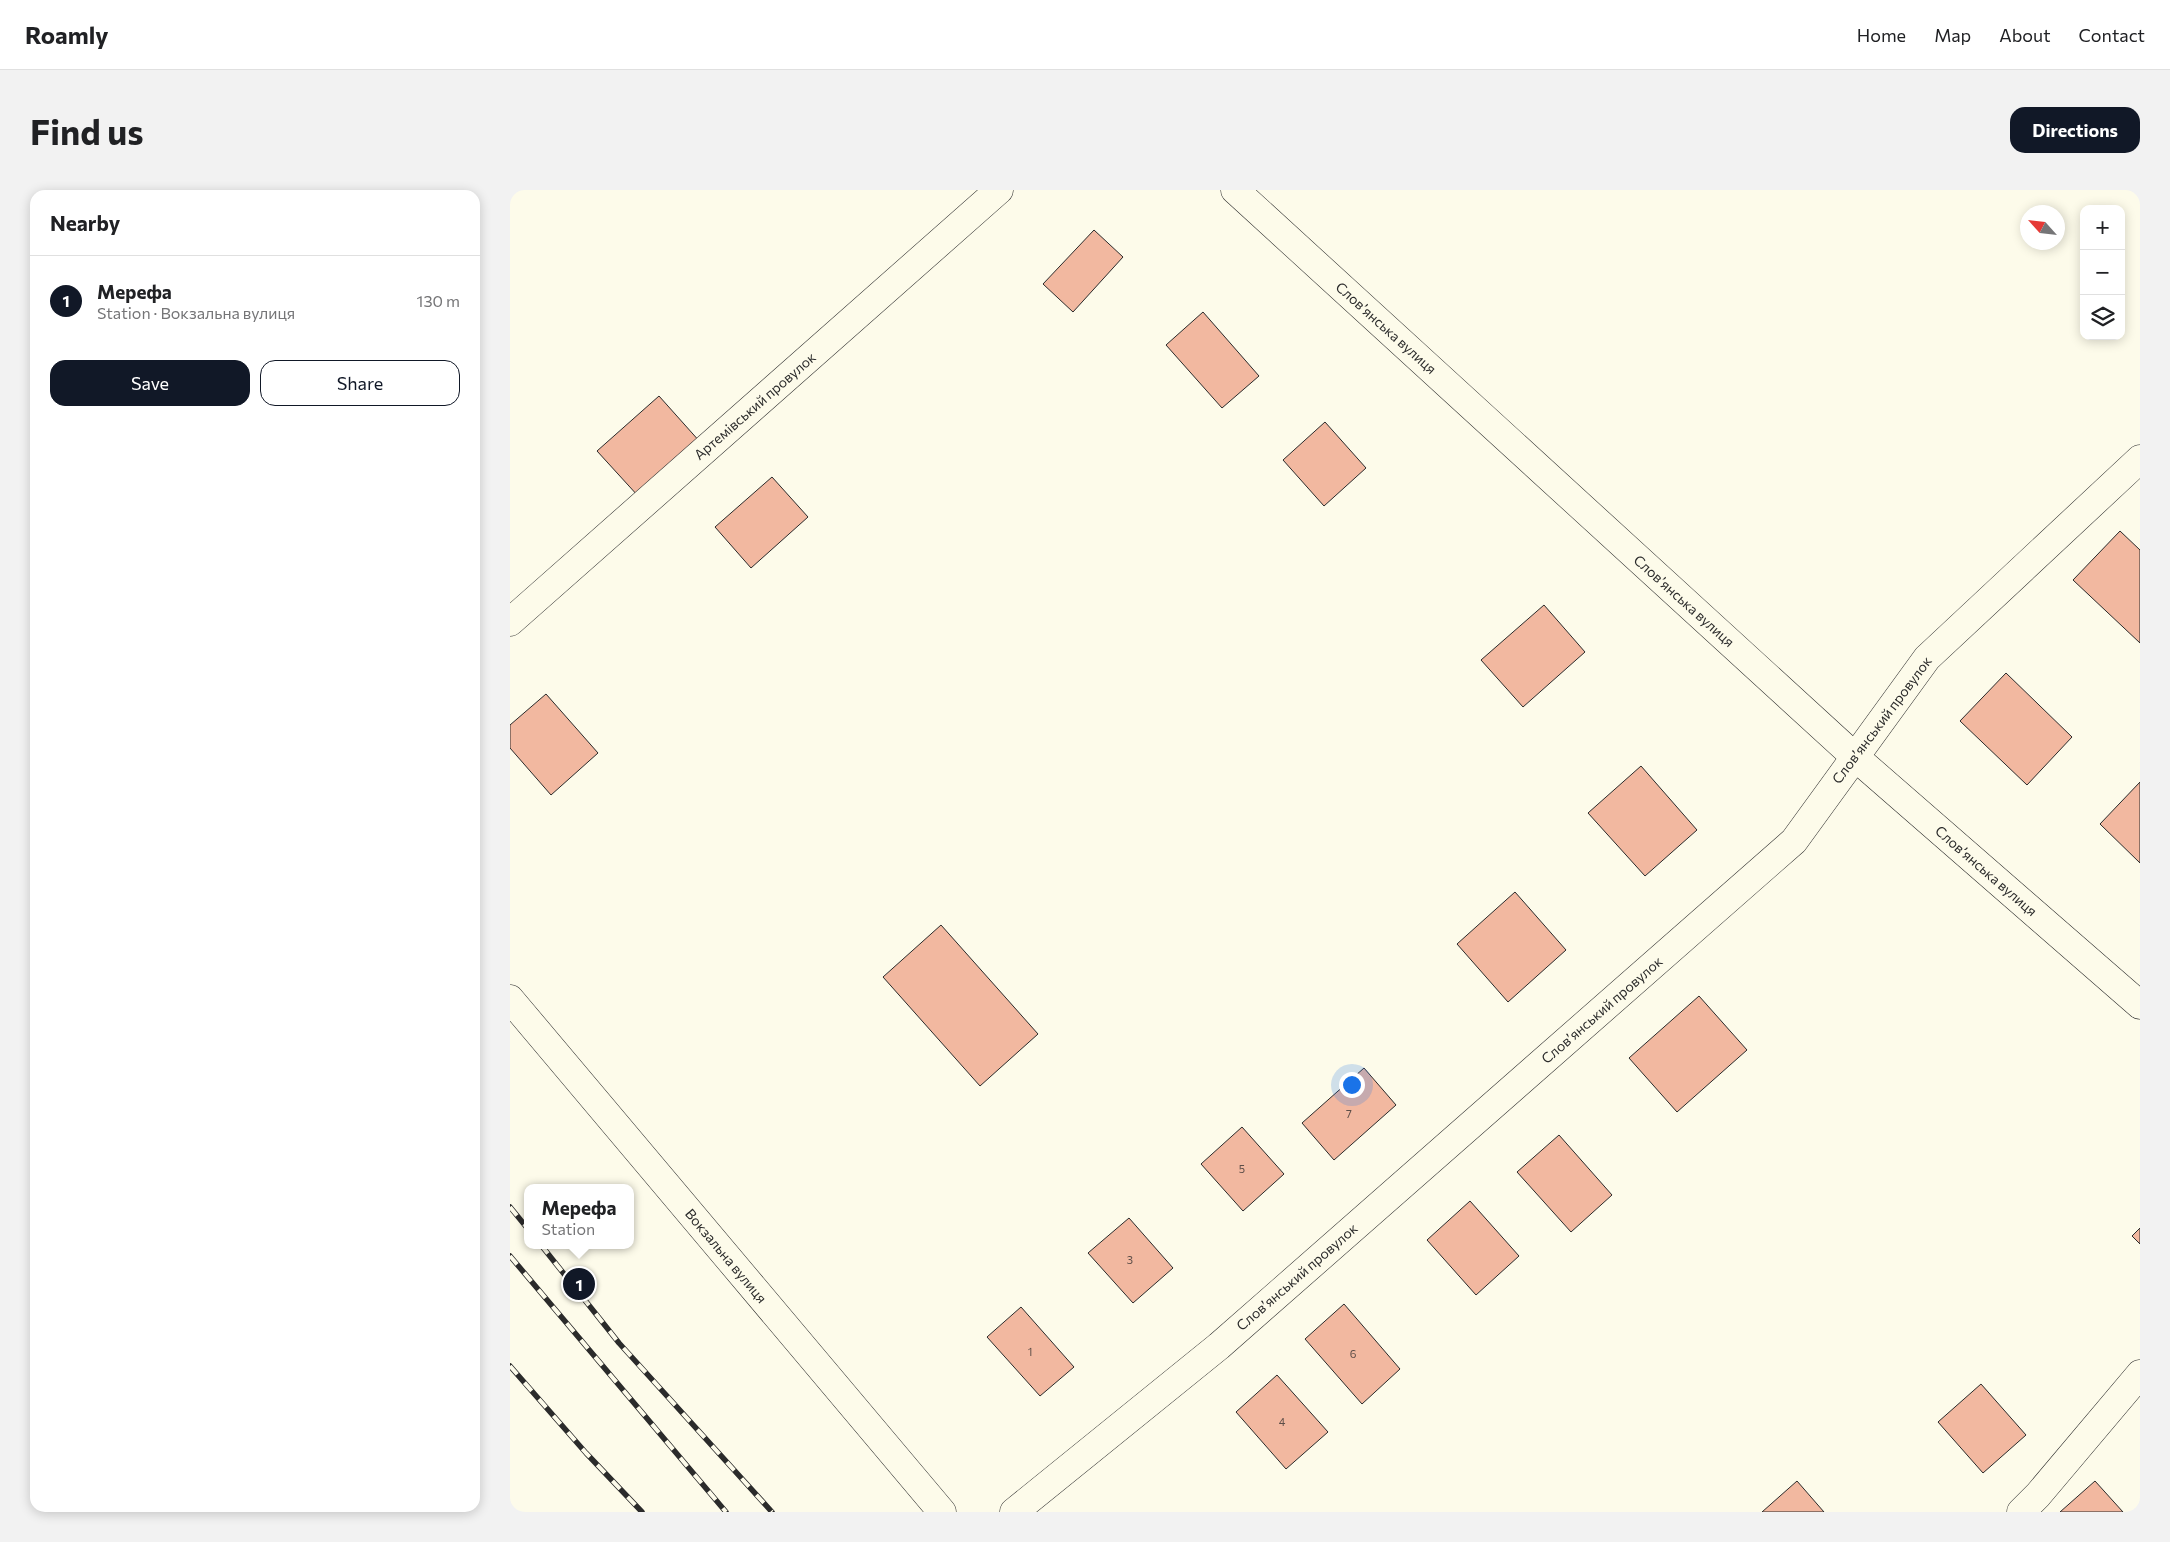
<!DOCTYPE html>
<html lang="en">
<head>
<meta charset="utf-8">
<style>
	body { margin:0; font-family:Commissioner,sans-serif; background:#f2f2f2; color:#202124 }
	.controls { position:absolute; right:15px; top:15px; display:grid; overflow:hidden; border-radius:10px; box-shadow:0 2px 12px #0003 }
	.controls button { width:45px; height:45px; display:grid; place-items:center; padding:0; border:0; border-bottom:1px solid #e0e0e0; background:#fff; color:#202124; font:25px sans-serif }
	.compass { position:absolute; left:1510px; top:15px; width:45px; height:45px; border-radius:50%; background:#fff; box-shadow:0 2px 12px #0003; rotate:297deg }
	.you { position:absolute; left:841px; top:894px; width:18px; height:18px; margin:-12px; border:4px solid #fff; border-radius:50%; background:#1a73e8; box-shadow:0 0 0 8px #1a73e833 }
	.badge { display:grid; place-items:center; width:32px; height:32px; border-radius:50%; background:#111827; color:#fff; font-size:16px; font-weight:700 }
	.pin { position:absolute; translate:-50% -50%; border:2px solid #fff; box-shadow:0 1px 5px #0006 }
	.popup { position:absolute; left:14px; top:994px; width:110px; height:65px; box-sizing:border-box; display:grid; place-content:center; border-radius:10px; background:#fff; filter:drop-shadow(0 1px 4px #0005); font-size:16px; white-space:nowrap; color:#757577 }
	.popup b { font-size:19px; color:#202124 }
	.popup::after { content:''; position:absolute; left:50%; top:100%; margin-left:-10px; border:10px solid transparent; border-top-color:#fff }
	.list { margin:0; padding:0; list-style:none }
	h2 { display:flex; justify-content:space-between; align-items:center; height:65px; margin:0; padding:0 20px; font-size:21px }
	h2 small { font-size:16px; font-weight:400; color:#757577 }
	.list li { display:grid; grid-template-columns:32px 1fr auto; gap:15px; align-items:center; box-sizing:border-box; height:90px; padding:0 20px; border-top:1px solid #e0e0e0 }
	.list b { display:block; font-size:19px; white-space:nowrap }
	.list p { margin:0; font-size:16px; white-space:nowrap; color:#757577 }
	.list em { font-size:16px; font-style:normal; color:#757577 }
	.actions { display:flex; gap:10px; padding:15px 20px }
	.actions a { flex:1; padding:11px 0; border:1px solid #111827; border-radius:15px; text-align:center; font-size:18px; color:#111827 }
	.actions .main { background:#111827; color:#fff }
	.icon { flex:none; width:28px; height:28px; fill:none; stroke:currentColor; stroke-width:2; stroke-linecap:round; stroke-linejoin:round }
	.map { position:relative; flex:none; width:1630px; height:1322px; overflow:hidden; border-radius:15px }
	header { display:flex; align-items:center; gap:30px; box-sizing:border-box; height:70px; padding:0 25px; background:#fff; border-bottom:1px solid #e0e0e0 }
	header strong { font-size:24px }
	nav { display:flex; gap:28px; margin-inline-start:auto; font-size:18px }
	.intro { display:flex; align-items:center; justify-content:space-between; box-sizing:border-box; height:120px; padding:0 30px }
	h1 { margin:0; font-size:35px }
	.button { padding:12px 22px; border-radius:15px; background:#111827; color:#fff; font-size:18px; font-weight:700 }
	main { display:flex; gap:30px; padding:0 30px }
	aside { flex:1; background:#fff; border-radius:15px; box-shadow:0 2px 12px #0003 }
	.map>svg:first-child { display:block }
</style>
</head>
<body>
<header>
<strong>Roamly</strong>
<nav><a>Home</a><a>Map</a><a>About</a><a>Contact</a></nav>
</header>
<div class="intro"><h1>Find us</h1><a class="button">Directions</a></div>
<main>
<aside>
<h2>Nearby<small></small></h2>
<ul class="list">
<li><span class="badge">1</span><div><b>Мерефа</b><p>Station · Вокзальна вулиця</p></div><em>130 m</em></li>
</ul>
<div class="actions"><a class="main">Save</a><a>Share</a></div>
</aside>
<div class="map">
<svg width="1630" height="1322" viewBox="0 0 1630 1322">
	<rect width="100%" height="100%" fill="#fdfbea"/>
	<g fill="#f2b8a0" stroke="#2b2b2b">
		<path d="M 584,40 L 613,67 L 563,122 L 533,94 Z"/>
		<path d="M 693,122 L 749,186 L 712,218 L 656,155 Z"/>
		<path d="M 149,206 L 191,253 L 129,307 L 87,261 Z"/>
		<path d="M 815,232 L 856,278 L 814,316 L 773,270 Z"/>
		<path d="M 262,287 L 298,327 L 241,378 L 205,337 Z"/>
		<path d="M 1610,341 L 1630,360 L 1630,453 L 1563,390 Z"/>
		<path d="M 1034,415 L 1075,462 L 1013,517 L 971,470 Z"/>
		<path d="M 1496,483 L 1562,547 L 1517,595 L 1450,531 Z"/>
		<path d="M 36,504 L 88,563 L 41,605 L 0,558 L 0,535 Z"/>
		<path d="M 1131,576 L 1187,640 L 1135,686 L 1078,623 Z"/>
		<path d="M 1630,592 L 1630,673 L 1590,634 Z"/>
		<path d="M 1005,702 L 1056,760 L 998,812 L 947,754 Z"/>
		<path d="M 431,735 L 528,844 L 470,896 L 373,787 Z"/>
		<path d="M 1189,806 L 1237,860 L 1167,922 L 1119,868 Z"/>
		<path d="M 854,878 L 886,915 L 824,970 L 792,933 Z"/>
		<path d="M 732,937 L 774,984 L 733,1021 L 691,974 Z"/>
		<path d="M 1049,945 L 1102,1005 L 1061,1042 L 1007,982 Z"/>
		<path d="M 960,1011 L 1009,1066 L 966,1105 L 917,1050 Z"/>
		<path d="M 619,1028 L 663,1078 L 623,1113 L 578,1063 Z"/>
		<path d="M 1630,1038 L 1630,1054 L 1622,1046 Z"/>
		<path d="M 834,1114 L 890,1179 L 852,1214 L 795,1149 Z"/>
		<path d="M 511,1117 L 564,1177 L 530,1206 L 477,1147 Z"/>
		<path d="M 767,1185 L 818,1242 L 776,1279 L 726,1222 Z"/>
		<path d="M 1471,1194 L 1516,1245 L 1473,1283 L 1428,1232 Z"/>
		<path d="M 1287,1291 L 1314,1322 L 1252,1322 Z"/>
		<path d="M 1585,1291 L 1613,1322 L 1550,1322 Z"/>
	</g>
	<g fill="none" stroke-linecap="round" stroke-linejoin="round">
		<g stroke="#2b2b2b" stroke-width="29">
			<g id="street">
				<path d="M 725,0 L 1344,566 L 1630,815"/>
				<path d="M 0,432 L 489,0"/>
				<path d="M 0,809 L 432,1322"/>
				<path d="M 504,1322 L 709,1156 L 1284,651 L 1417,468 L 1630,269"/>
				<path d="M 1511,1322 L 1528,1305 L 1630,1184"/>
			</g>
		</g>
		<use href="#street" stroke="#fdfbea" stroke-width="28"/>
		<g stroke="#2b2b2b" stroke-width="5.5">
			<g id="rail">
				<path d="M 0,1017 L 18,1039"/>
				<path d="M 31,1055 L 109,1153 L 262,1322"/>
				<path d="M 0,1066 L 216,1322"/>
				<path d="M 0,1176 L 76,1263 L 132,1322"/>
			</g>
		</g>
		<use href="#rail" stroke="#fdfbea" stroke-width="4" stroke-dasharray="11" stroke-linecap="butt"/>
	</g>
	<g text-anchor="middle" stroke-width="4" stroke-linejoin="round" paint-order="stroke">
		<g font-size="11" fill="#5d4e48">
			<text x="839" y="928">7</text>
			<text x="732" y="983">5</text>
			<text x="620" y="1074">3</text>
			<text x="520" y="1166">1</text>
			<text x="843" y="1168">6</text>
			<text x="772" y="1236">4</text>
		</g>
		<g font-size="14" fill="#2b2b2b" stroke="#fdfbea">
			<text transform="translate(876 138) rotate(42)" y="5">Слов’янська вулиця</text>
			<text transform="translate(245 216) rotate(-41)" y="5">Артемівський провулок</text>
			<text transform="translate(1174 411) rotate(42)" y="5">Слов’янська вулиця</text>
			<text transform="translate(1372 530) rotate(-53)" y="5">Слов’янський провулок</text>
			<text transform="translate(1476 681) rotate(41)" y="5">Слов’янська вулиця</text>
			<text transform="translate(1092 820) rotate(-41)" y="5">Слов’янський провулок</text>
			<text transform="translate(216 1066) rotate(50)" y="5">Вокзальна вулиця</text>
			<text transform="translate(787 1087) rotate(-41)" y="5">Слов’янський провулок</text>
		</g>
	</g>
</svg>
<div class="controls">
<button>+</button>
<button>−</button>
<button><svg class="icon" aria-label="layers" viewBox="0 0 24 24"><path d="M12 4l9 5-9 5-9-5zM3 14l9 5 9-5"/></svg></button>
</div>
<svg class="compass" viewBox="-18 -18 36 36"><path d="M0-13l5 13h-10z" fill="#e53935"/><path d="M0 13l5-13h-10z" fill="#757577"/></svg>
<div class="you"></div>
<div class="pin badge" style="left:69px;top:1094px">1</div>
<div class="popup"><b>Мерефа</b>Station</div>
</div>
</main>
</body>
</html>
